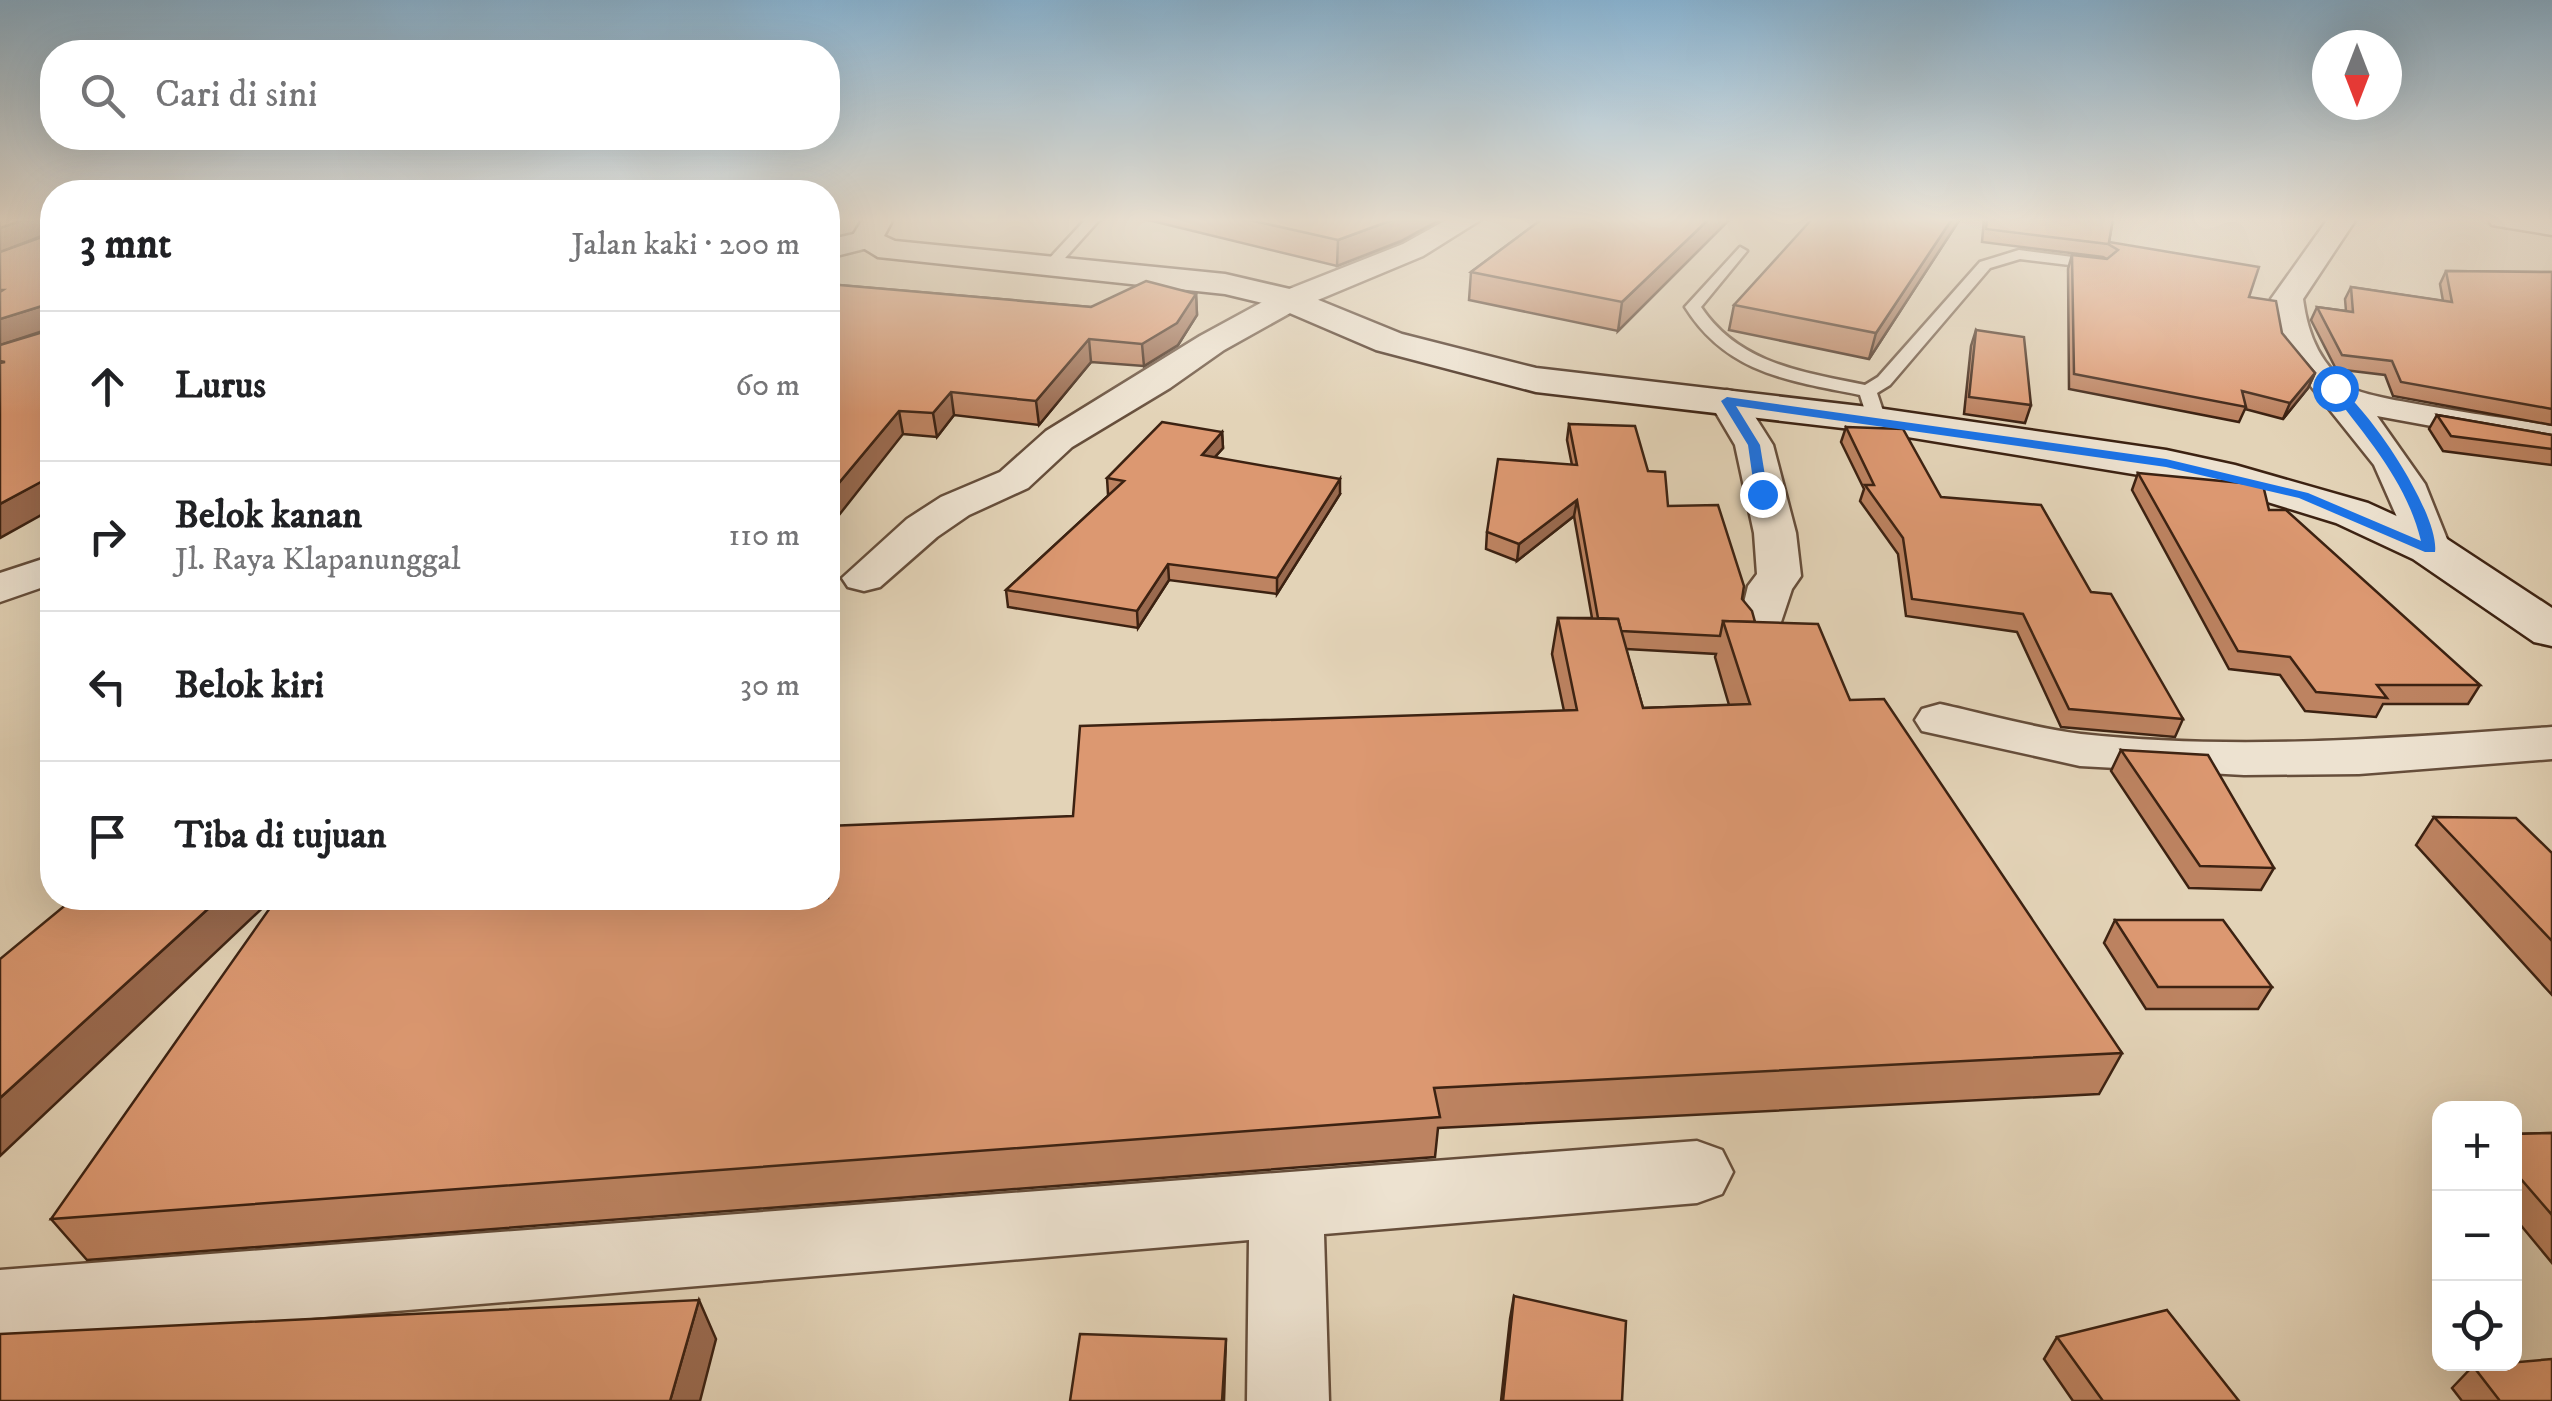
<!DOCTYPE html>
<html lang="id">
<head>
<meta charset="utf-8">
<style>
	body { margin:0; font-family:"IM FELL DW Pica",serif; background:#f2f2f2; color:#202124 }
	.controls { position:absolute; right:30px; bottom:30px; display:grid; overflow:hidden; border-radius:20px; box-shadow:0 10px 40px #0002 }
	.controls button { width:90px; height:90px; display:grid; place-items:center; padding:0; border:0; border-bottom:2px solid #e0e0e0; background:#fff; color:#202124; font:50px sans-serif }
	.compass { position:absolute; left:2312px; top:30px; width:90px; height:90px; border-radius:50%; background:#fff; box-shadow:0 10px 40px #0002; rotate:180deg }
	.stop { position:absolute; width:30px; height:30px; margin:-22px; border:8px solid #1a73e8; border-radius:50%; background:#fff }
	.stop.end { background:#1a73e8; border-color:#fff; box-shadow:0 2px 10px #0008 }
	.list { margin:0; padding:0; list-style:none }
	h2 { display:flex; justify-content:space-between; align-items:center; height:130px; margin:0; padding:0 40px; font-size:42px }
	h2 small { font-size:32px; font-weight:400; color:#757577 }
	.list li { display:grid; grid-template-columns:65px 1fr auto; gap:30px; align-items:center; box-sizing:border-box; height:150px; padding:0 40px; border-top:2px solid #e0e0e0 }
	.list b { display:block; font-size:38px; white-space:nowrap }
	.list p { margin:0; font-size:32px; white-space:nowrap; color:#757577 }
	.list em { font-size:32px; font-style:normal; color:#757577 }
	.icon { flex:none; width:55px; height:55px; fill:none; stroke:currentColor; stroke-width:2; stroke-linecap:round; stroke-linejoin:round }
	.map { position:relative; flex:none; width:2552px; height:1401px; overflow:hidden }
	.search { position:absolute; background:#fff; box-shadow:0 10px 40px #0002; left:40px; top:40px; width:800px; height:110px; display:flex; align-items:center; gap:25px; box-sizing:border-box; padding:0 35px; border-radius:40px; color:#757577; font-size:38px }
	.panel { position:absolute; background:#fff; box-shadow:0 10px 40px #0002; left:40px; top:180px; width:800px; height:730px; border-radius:40px }
	.map>svg:first-child { display:block }
</style>
</head>
<body>
<div class="map">
<svg width="2552" height="1401" viewBox="0 0 2552 1401">
	<rect width="100%" height="100%" fill="#e3d3b7"/>
	<filter id="stains"><feTurbulence type="fractalNoise" baseFrequency=".002" numOctaves="4"/><feColorMatrix values="0 0 0 0 .2 0 0 0 0 .09 0 0 0 0 .02 0 0 0 .5 -.17"/></filter>
	<radialGradient id="worn" r=".72"><stop offset=".6" stop-color="#630" stop-opacity="0"/><stop offset="1" stop-color="#630" stop-opacity=".3"/></radialGradient>
	<g fill="none" stroke-linecap="round" stroke-linejoin="round">
		<g stroke="#664e3b" stroke-width="5">
			<g id="lane">
				<path d="M 1086,219 L 1100,219 L 1057,267 L 1047,267 L 1047,261 Z"/>
				<path d="M 1740,247 L 1747,251 L 1701,307 C 1739,364 1803,372 1865,385 L 1878,377 L 1980,262 L 2019,250 L 2103,261 L 2110,265 L 2103,269 L 2020,259 L 1990,268 L 1890,385 L 1877,393 L 1886,420 L 1877,426 L 1868,420 L 1860,395 C 1788,380 1727,374 1685,307 Z"/>
			</g>
		</g>
		<g stroke="#664e3b" stroke-width="5">
			<g id="street">
				<path d="M 1448,219 L 1482,219 L 1423,256 L 1301,307 L 1224,350 L 1170,388 L 1072,447 L 1028,488 L 969,515 L 937,537 L 880,587 L 864,591 L 848,587 L 842,578 L 907,519 L 941,497 L 1000,472 L 1046,431 L 1200,336 L 1279,293 L 1403,244 Z"/>
				<path d="M 2328,219 L 2356,219 L 2303,299 C 2308,336 2321,367 2354,389 C 2371,400 2521,420 2552,426 L 2552,448 L 2377,416 L 2425,484 L 2451,549 L 2445,558 L 2430,562 L 2415,558 L 2374,465 L 2278,345 L 2271,299 Z"/>
				<path d="M 2488,219 L 2552,219 L 2552,235 L 2492,225 Z"/>
				<path d="M 866,231 L 880,240 L 876,246 L 828,258 L 828,240 Z"/>
				<path d="M 1727,390 L 1740,393 L 1773,445 L 1796,533 L 1801,576 L 1792,589 L 1780,625 L 1764,629 L 1748,625 L 1741,615 L 1748,586 L 1757,574 L 1754,533 L 1735,445 L 1709,401 L 1714,393 Z"/>
				<path d="M 52,556 L 52,584 L 0,602 L 0,573 Z"/>
				<path d="M 1940,704 C 1986,714 2034,728 2081,734 C 2238,751 2396,738 2552,727 L 2552,759 L 2359,774 L 2244,775 L 2080,766 L 1922,731 L 1915,720 L 1922,709 Z"/>
				<path d="M 1697,1141 L 1722,1150 L 1733,1172 L 1722,1194 L 1697,1203 L 1324,1234 L 1329,1401 L 1247,1401 L 1249,1240 L 0,1344 L 0,1270 Z"/>
			</g>
		</g>
		<g stroke="#3c2212" stroke-width="5">
			<path id="secondary" d="M 863,219 L 893,219 L 884,236 L 895,241 L 1225,274 L 1294,290 L 1402,334 L 1536,368 L 1877,408 L 2166,450 L 2235,465 L 2368,503 L 2447,539 L 2552,608 L 2552,646 L 2534,642 L 2413,559 L 2336,523 L 2225,489 L 1877,432 L 1536,392 L 1376,350 L 1271,305 L 1225,294 L 878,257 L 850,240 Z"/>
		</g>
		<use href="#lane" fill="#ede2d0" fill-rule="evenodd"/>
		<use href="#street" fill="#ede2d0" fill-rule="evenodd"/>
		<use href="#secondary" fill="#ede2d0" fill-rule="evenodd"/>
	</g>
	<g fill="#bd8361" stroke="#3c2212" stroke-width="2.5" fill-rule="evenodd">
		<path d="M 1144,219 L 1441,219 L 1401,241 L 1337,266 Z"/>
		<path d="M 1542,219 L 1730,219 L 1618,331 L 1469,300 L 1471,272 Z"/>
		<path d="M 1960,219 L 1869,359 L 1729,330 L 1734,305 Z"/>
		<path d="M 1984,219 L 2113,219 L 2109,242 L 2249,297 L 2315,373 L 2308,388 L 2283,419 L 2245,409 L 2239,422 L 2069,389 L 2068,269 L 2072,255 L 2107,259 L 2103,257 L 1982,242 Z"/>
		<path d="M 2446,271 L 2552,272 L 2552,425 L 2393,396 L 2385,375 L 2336,369 L 2311,320 L 2317,307 L 2346,311 L 2345,299 L 2351,287 L 2443,301 L 2440,284 Z"/>
		<path d="M 828,284 L 1091,307 L 1196,294 L 1197,315 L 1178,345 L 1144,366 L 1091,362 L 1039,425 L 954,415 L 937,437 L 903,434 Z"/>
		<path d="M 1976,330 L 2031,405 L 2025,423 L 1964,414 L 1971,346 Z"/>
		<path d="M 2437,415 L 2552,435 L 2552,465 L 2443,451 L 2429,429 Z"/>
		<path d="M 1569,424 L 1648,471 L 1668,506 L 1742,599 L 1755,622 L 1850,700 L 2122,1053 L 2099,1094 L 1438,1128 L 1435,1157 L 87,1260 L 51,1219 L 1073,816 L 1564,711 L 1552,654 L 1558,618 L 1592,618 L 1574,516 L 1517,561 L 1486,549 L 1487,532 L 1572,465 L 1567,440 ZM 1626,649 L 1716,654 L 1715,657 L 1729,705 L 1643,708 Z"/>
		<path d="M 1846,427 L 1941,497 L 2091,592 L 2183,719 L 2175,737 L 2061,727 L 2017,632 L 1906,616 L 1898,554 L 1860,501 L 1864,489 L 1841,442 Z"/>
		<path d="M 1222,432 L 1223,448 L 1215,457 L 1340,494 L 1277,594 L 1169,580 L 1138,628 L 1008,607 L 1006,590 L 1110,494 L 1108,494 L 1107,478 Z"/>
		<path d="M 2138,473 L 2269,510 L 2480,685 L 2468,704 L 2383,704 L 2376,717 L 2305,711 L 2280,675 L 2229,669 L 2132,490 Z"/>
		<path d="M 2121,750 L 2274,868 L 2261,890 L 2189,888 L 2111,771 Z"/>
		<path d="M 2434,817 L 2552,853 L 2552,995 L 2416,845 Z"/>
		<path d="M 2115,920 L 2272,987 L 2258,1009 L 2146,1009 L 2104,943 Z"/>
		<path d="M 2552,1133 L 2552,1263 L 2514,1217 L 2514,1134 Z"/>
		<path d="M 1514,1296 L 1622,1401 L 1501,1401 L 1510,1319 Z"/>
		<path d="M 2057,1337 L 2239,1401 L 2073,1401 L 2044,1359 Z"/>
		<path d="M 2473,1366 L 2552,1401 L 2462,1401 L 2452,1388 Z"/>
	</g>
	<g fill="#9a6a4f" stroke="#3c2212" stroke-width="2.5">
		<path d="M 26,219 L 47,219 L 52,232 L 0,252 L 0,228 Z"/>
		<path d="M 1395,219 L 1441,219 L 1401,241 L 1337,266 L 1338,240 Z"/>
		<path d="M 1709,219 L 1730,219 L 1618,331 L 1622,302 Z"/>
		<path d="M 1952,219 L 1960,219 L 1869,359 L 1876,333 Z"/>
		<path d="M 1196,294 L 1197,315 L 1178,345 L 1144,366 L 1142,344 Z"/>
		<path d="M 42,306 L 52,328 L 0,345 L 0,319 Z"/>
		<path d="M 1089,339 L 1091,362 L 1039,425 L 1036,401 Z"/>
		<path d="M 2315,373 L 2308,388 L 2283,419 L 2290,403 Z"/>
		<path d="M 951,392 L 954,415 L 937,437 L 933,413 Z"/>
		<path d="M 899,411 L 903,434 L 828,529 L 828,496 Z"/>
		<path d="M 1222,432 L 1223,448 L 1203,470 L 1202,455 Z"/>
		<path d="M 51,476 L 52,509 L 0,538 L 0,504 Z"/>
		<path d="M 1340,479 L 1340,494 L 1277,594 L 1277,578 Z"/>
		<path d="M 1577,500 L 1574,516 L 1517,561 L 1519,544 Z"/>
		<path d="M 1168,564 L 1169,580 L 1138,628 L 1137,611 Z"/>
		<path d="M 220,898 L 273,898 L 0,1156 L 0,1098 Z"/>
		<path d="M 699,1300 L 716,1339 L 700,1401 L 670,1401 Z"/>
		<path d="M 1226,1339 L 1224,1401 L 1222,1401 Z"/>
	</g>
	<g fill="#dc9871" stroke="#3c2212" stroke-width="2.5">
		<path d="M 0,219 L 26,219 L 0,228 Z"/>
		<path d="M 44,219 L 52,219 L 52,476 L 0,504 L 0,363 L 5,362 L 0,361 L 0,345 L 43,332 L 42,306 L 0,319 L 0,292 L 3,290 L 0,290 L 0,252 L 45,236 Z"/>
		<path d="M 1245,219 L 1395,219 L 1338,240 Z"/>
		<path d="M 1542,219 L 1709,219 L 1622,302 L 1471,272 Z"/>
		<path d="M 1812,219 L 1952,219 L 1876,333 L 1734,305 Z"/>
		<path d="M 1987,219 L 2113,219 L 2109,242 L 2259,267 L 2249,297 L 2276,301 L 2282,333 L 2315,373 L 2290,403 L 2242,391 L 2246,407 L 2074,374 L 2072,255 L 2107,259 L 2118,250 L 2108,244 L 1986,229 Z"/>
		<path d="M 2446,271 L 2552,272 L 2552,409 L 2401,382 L 2392,361 L 2342,355 L 2317,307 L 2353,312 L 2351,287 L 2452,302 Z"/>
		<path d="M 1146,281 L 1196,294 L 1177,323 L 1142,344 L 1089,339 L 1036,401 L 951,392 L 933,413 L 899,411 L 828,496 L 828,284 L 1091,307 Z"/>
		<path d="M 1976,330 L 2024,337 L 2031,405 L 1969,397 Z"/>
		<path d="M 2437,415 L 2552,435 L 2552,449 L 2451,436 Z"/>
		<path d="M 1162,422 L 1222,432 L 1202,455 L 1340,479 L 1277,578 L 1168,564 L 1137,611 L 1006,590 L 1124,481 L 1107,478 Z"/>
		<path d="M 1569,424 L 1635,426 L 1648,471 L 1665,472 L 1668,506 L 1718,505 L 1744,586 L 1742,599 L 1752,611 L 1755,622 L 1723,621 L 1720,636 L 1621,631 L 1618,619 L 1598,618 L 1577,500 L 1519,544 L 1487,532 L 1498,459 L 1577,465 Z"/>
		<path d="M 1846,427 L 1903,429 L 1941,497 L 2041,505 L 2091,592 L 2111,594 L 2183,719 L 2069,709 L 2023,614 L 1912,599 L 1903,538 L 1865,485 L 1874,485 Z"/>
		<path d="M 2138,473 L 2263,485 L 2269,510 L 2286,510 L 2480,685 L 2377,685 L 2387,698 L 2316,692 L 2290,657 L 2238,651 Z"/>
		<path d="M 1558,618 L 1618,619 L 1643,708 L 1750,704 L 1723,621 L 1818,624 L 1850,700 L 1884,699 L 2122,1053 L 1434,1088 L 1440,1117 L 51,1219 L 277,898 L 828,898 L 828,826 L 1073,816 L 1080,726 L 1577,710 Z"/>
		<path d="M 2121,750 L 2208,755 L 2274,868 L 2200,866 Z"/>
		<path d="M 2434,817 L 2516,818 L 2552,853 L 2552,941 Z"/>
		<path d="M 74,898 L 220,898 L 0,1098 L 0,959 Z"/>
		<path d="M 2115,920 L 2223,920 L 2272,987 L 2158,987 Z"/>
		<path d="M 2552,1133 L 2552,1215 L 2514,1171 L 2514,1134 Z"/>
		<path d="M 1514,1296 L 1626,1321 L 1622,1401 L 1503,1401 Z"/>
		<path d="M 699,1300 L 670,1401 L 0,1401 L 0,1334 Z"/>
		<path d="M 2167,1310 L 2239,1401 L 2103,1401 L 2057,1337 Z"/>
		<path d="M 1080,1334 L 1226,1339 L 1222,1401 L 1070,1401 Z"/>
		<path d="M 2552,1359 L 2552,1401 L 2500,1401 L 2473,1366 Z"/>
	</g>
	<linearGradient id="sky" x2="0" y2="1"><stop stop-color="#88b5d5"/><stop offset="0.53" stop-color="#f2ebdf"/><stop offset="1" stop-color="#f2ebdf" stop-opacity="0"/></linearGradient>
	<rect width="2552" height="415" fill="url(#sky)"/>
	<path fill="#1a73e8" d="M 2335,385 C 2367,405 2440,514 2435,552 L 2425,552 L 2299,498 L 2166,467 L 1736,406 L 1760,445 L 1768,494 L 1762,497 L 1755,494 L 1748,445 L 1721,401 L 1727,397 L 2166,459 L 2308,493 L 2421,541 C 2406,480 2366,437 2329,388 Z"/>
	<rect width="100%" height="100%" filter="url(#stains)"/>
	<rect width="100%" height="100%" fill="url(#worn)"/>
</svg>
<div class="controls">
<button>+</button>
<button>−</button>
<button><svg class="icon" aria-label="locate" viewBox="0 0 24 24"><circle cx="12" cy="12" r="6"/><path d="M12 2v4M12 18v4M2 12h4M18 12h4"/></svg></button>
</div>
<svg class="compass" viewBox="-18 -18 36 36"><path d="M0-13l5 13h-10z" fill="#e53935"/><path d="M0 13l5-13h-10z" fill="#757577"/></svg>
<div class="stop" style="left:2335px;top:388px"></div>
<div class="stop end" style="left:1762px;top:494px"></div>
<div class="search"><svg class="icon" aria-label="search" viewBox="0 0 24 24"><circle cx="10" cy="10" r="6"/><path d="M15 15l6 6"/></svg>Cari di sini</div>
<section class="panel">
<h2>3 mnt<small>Jalan kaki · 200 m</small></h2>
<ul class="list">
<li><svg class="icon" aria-label="ahead" viewBox="0 0 24 24"><path d="M12 20V5M6 11l6-6 6 6"/></svg><div><b>Lurus</b></div><em>60 m</em></li>
<li><svg class="icon" aria-label="right" viewBox="0 0 24 24"><path d="M7 20v-9h11M14 6l5 5-5 5"/></svg><div><b>Belok kanan</b><p>Jl. Raya Klapanunggal</p></div><em>110 m</em></li>
<li><svg class="icon" aria-label="left" viewBox="0 0 24 24"><path d="M17 20v-9H6M10 6l-5 5 5 5"/></svg><div><b>Belok kiri</b></div><em>30 m</em></li>
<li><svg class="icon" aria-label="arrive" viewBox="0 0 24 24"><path d="M6 21V4h12l-3 4 3 4H6"/></svg><div><b>Tiba di tujuan</b></div></li>
</ul>
</section>
</div>
</body>
</html>
